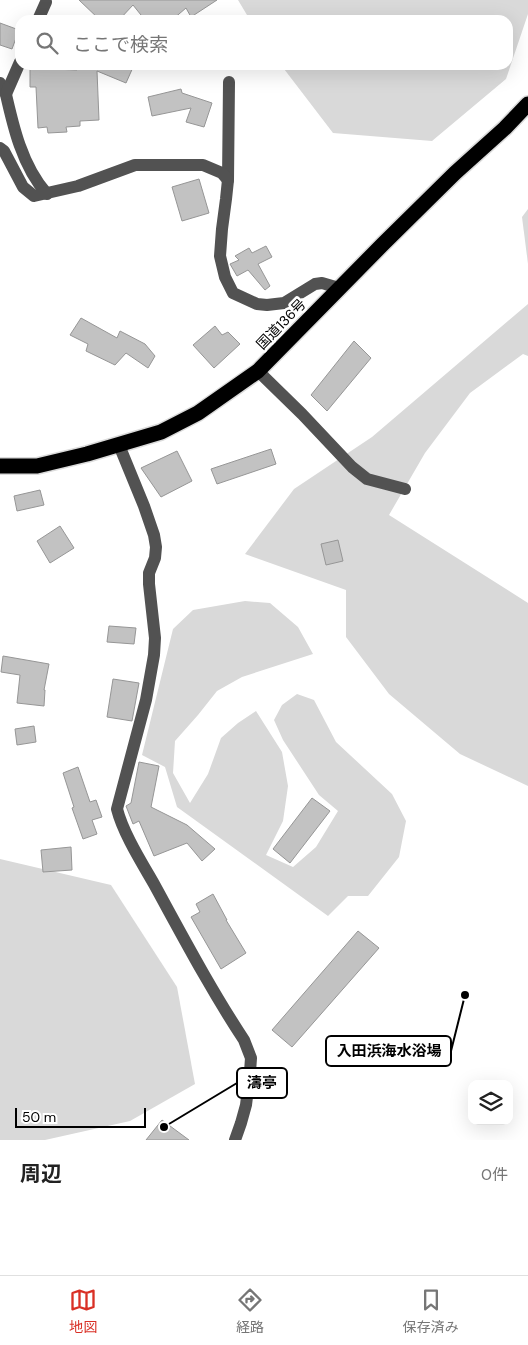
<!DOCTYPE html>
<html lang="ja">
<head>
<meta charset="utf-8">
<style>
	body { margin:0; font-family:"DM Sans","Noto Sans JP",sans-serif; background:#f6f6f6; color:#222 }
	.controls { position:absolute; right:15px; bottom:15px; display:grid; overflow:hidden; border-radius:10px; box-shadow:0 5px 20px #0002 }
	.controls button { width:45px; height:45px; display:grid; place-items:center; padding:0; border:0; border-bottom:1px solid #e0e0e0; background:#fff; color:#222; font:25px sans-serif }
	.scale { position:absolute; left:15px; bottom:12px; width:131px; box-sizing:border-box; padding-left:5px; border:2px solid #000; border-top:0; font-size:14px; line-height:18px; white-space:nowrap; color:#000; -webkit-text-stroke:4px #fff; paint-order:stroke }
	.list { margin:0; padding:0; list-style:none }
	h2 { display:flex; justify-content:space-between; align-items:center; height:65px; margin:0; padding:0 20px; font-size:21px }
	h2 small { font-size:16px; font-weight:400; color:#767676 }
	.icon { flex:none; width:28px; height:28px; fill:none; stroke:currentColor; stroke-width:2; stroke-linecap:round; stroke-linejoin:round }
	.map { position:relative; flex:none; width:528px; height:1140px; overflow:hidden }
	.search { position:absolute; background:#fff; box-shadow:0 5px 20px #0002; left:15px; right:15px; top:15px; height:55px; display:flex; align-items:center; gap:12px; box-sizing:border-box; padding:0 18px; border-radius:15px; color:#767676; font-size:19px }
	.sheet { height:135px; background:#fff }
	nav { display:flex; justify-content:space-around; align-items:center; box-sizing:border-box; height:70px; border-top:1px solid #e0e0e0; background:#fff; font-size:14px; color:#767676 }
	nav a { display:grid; justify-items:center; gap:2px }
	nav .on { color:#d93025 }
	.map>svg:first-child { display:block }
</style>
</head>
<body>
<div class="map">
<svg width="528" height="1140" viewBox="0 0 528 1140">
	<rect width="100%" height="100%" fill="#fff"/>
	<g fill="#d9d9d9">
		<path d="M 238,0 L 528,0 L 528,14 L 506,79 L 432,141 L 333,133 L 281,65 L 508,65 L 508,20 L 250,20 Z"/>
		<path d="M 528,209 L 528,264 L 522,217 Z"/>
		<path d="M 528,304 L 528,356 L 523,354 L 470,393 L 425,453 L 389,515 L 528,603 L 528,786 L 460,754 L 389,694 L 346,637 L 346,590 L 245,554 L 294,489 L 372,437 Z"/>
		<path d="M 245,601 L 270,603 L 298,627 L 313,654 L 242,677 L 217,691 L 198,715 L 175,741 L 173,773 L 190,803 L 208,774 L 221,738 L 238,723 L 256,711 L 282,752 L 288,786 L 283,821 L 266,855 L 293,867 L 316,847 L 338,811 L 319,795 L 283,740 L 274,720 L 282,705 L 297,694 L 314,700 L 336,742 L 392,794 L 406,821 L 399,857 L 368,896 L 348,896 L 328,916 L 177,807 L 165,767 L 142,755 L 173,629 L 193,610 Z"/>
		<path d="M 0,859 L 111,885 L 177,987 L 195,1084 L 130,1121 L 45,1140 L 0,1140 Z"/>
	</g>
	<g fill="#c2c2c2" stroke="#969696">
		<path d="M 79,0 L 217,0 L 191,17 L 186,8 L 172,20 L 145,20 L 133,5 L 119,20 L 100,20 Z"/>
		<path d="M 0,23 L 19,30 L 12,49 L 0,45 Z"/>
		<path d="M 84,65 L 134,65 L 126,83 L 97,71 L 99,120 L 80,121 L 80,126 L 66,127 L 67,132 L 48,133 L 47,127 L 38,128 L 36,87 L 30,87 L 30,68 L 77,70 L 77,67 L 88,67 Z"/>
		<path d="M 181,89 L 182,93 L 212,103 L 204,127 L 186,122 L 191,108 L 152,116 L 148,97 Z"/>
		<path d="M 199,179 L 209,213 L 182,221 L 172,187 Z"/>
		<path d="M 266,246 L 272,257 L 258,264 L 270,286 L 265,290 L 248,270 L 237,276 L 230,264 L 239,260 L 235,256 L 249,248 L 252,253 Z"/>
		<path d="M 81,318 L 117,338 L 120,331 L 145,344 L 155,356 L 148,368 L 126,353 L 115,365 L 86,351 L 88,344 L 70,335 Z"/>
		<path d="M 215,326 L 222,335 L 228,332 L 240,344 L 214,368 L 193,345 Z"/>
		<path d="M 354,341 L 371,358 L 327,411 L 311,395 Z"/>
		<path d="M 271,449 L 276,464 L 217,484 L 211,469 Z"/>
		<path d="M 177,451 L 192,481 L 161,497 L 141,468 Z"/>
		<path d="M 40,490 L 44,505 L 17,511 L 14,496 Z"/>
		<path d="M 60,526 L 74,548 L 50,563 L 37,541 Z"/>
		<path d="M 338,540 L 343,561 L 326,565 L 321,544 Z"/>
		<path d="M 109,626 L 136,628 L 134,644 L 107,642 Z"/>
		<path d="M 3,656 L 49,664 L 44,690 L 45,690 L 44,706 L 17,703 L 20,675 L 1,672 Z"/>
		<path d="M 113,679 L 139,683 L 132,721 L 107,717 Z"/>
		<path d="M 34,726 L 36,742 L 17,745 L 15,729 Z"/>
		<path d="M 139,762 L 159,766 L 151,807 L 187,825 L 215,849 L 202,861 L 187,843 L 154,856 L 139,821 L 133,824 L 126,806 L 131,803 Z"/>
		<path d="M 78,767 L 90,802 L 96,800 L 102,817 L 92,820 L 97,834 L 83,839 L 72,808 L 74,807 L 63,773 Z"/>
		<path d="M 312,798 L 330,811 L 290,863 L 273,849 Z"/>
		<path d="M 71,847 L 72,870 L 43,872 L 41,850 Z"/>
		<path d="M 213,894 L 227,920 L 226,920 L 246,953 L 221,969 L 191,917 L 200,912 L 196,904 Z"/>
		<path d="M 358,931 L 379,948 L 292,1047 L 272,1030 Z"/>
		<path d="M 162,1120 L 189,1140 L 146,1140 Z"/>
	</g>
	<g fill="none" stroke-linecap="round" stroke-linejoin="round">
		<g stroke="#dbdbdb" stroke-width="18">
			<path id="highway" d="M 0,466 L 37,466 L 87,454 L 161,432 L 198,413 L 258,371 L 383,244 L 455,173 L 505,128 L 528,104"/>
		</g>
		<g stroke="#525252" stroke-width="12">
			<path d="M 38,20 L 46,2"/>
			<path d="M 229,82 L 228,180 L 226,199 L 222,229 L 220,256 L 225,277 L 233,293 L 257,304 L 267,305 L 284,303 L 315,284 L 322,283 L 339,288"/>
			<path d="M 0,83 L 5,90 C 13,126 22,166 47,194"/>
			<path d="M 6,94 L 20,62"/>
			<path d="M 0,148 L 4,151 L 23,187 L 34,196 L 78,186 L 135,165 L 203,165 L 222,173 L 228,180"/>
			<path d="M 258,371 L 302,414 L 352,467 L 367,479 L 405,489"/>
			<path d="M 119,445 L 144,506 L 154,535 L 156,547 L 155,558 L 149,573 L 149,584 L 155,638 L 154,655 L 146,700 L 117,809 C 123,833 142,863 154,884 C 183,937 211,990 244,1040 L 251,1058 L 250,1072 L 246,1105 L 241,1123 L 235,1140"/>
		</g>
		<use href="#highway" stroke="#000" stroke-width="15"/>
	</g>
	<g text-anchor="middle" stroke-width="5" stroke-linejoin="round" paint-order="stroke">
		<g font-size="14" fill="#000" stroke="#fff">
			<text transform="translate(281 324) rotate(-46)" y="5">国道136号</text>
		</g>
	</g>
	<path fill="none" stroke="#000" stroke-width="2" d="M465 995L451 1051M164 1127L237 1083"/>
	<g fill="#000" stroke="#fff" stroke-width="2">
		<circle cx="465" cy="995" r="5"/>
		<circle cx="164" cy="1127" r="5"/>
	</g>
	<g fill="#fff" stroke="#000" stroke-width="2">
		<rect x="326" y="1036" width="125" height="30" rx="5"/>
		<rect x="237" y="1068" width="50" height="30" rx="5"/>
	</g>
	<g font-size="15" text-anchor="middle" font-weight="bold" fill="#000">
		<text x="389" y="1056">入田浜海水浴場</text>
		<text x="262" y="1088">濤亭</text>
	</g>
</svg>
<div class="controls">
<button><svg class="icon" aria-label="layers" viewBox="0 0 24 24"><path d="M12 4l9 5-9 5-9-5zM3 14l9 5 9-5"/></svg></button>
</div>
<div class="scale">50 m</div>
<div class="search"><svg class="icon" aria-label="search" viewBox="0 0 24 24"><circle cx="10" cy="10" r="6"/><path d="M15 15l6 6"/></svg>ここで検索</div>
</div>
<section class="sheet">
<h2>周辺<small>0件</small></h2>
<ul class="list">
</ul>
</section>
<nav>
<a class="on"><svg class="icon" aria-label="map" viewBox="0 0 24 24"><path d="M3 6l6-2 6 2 6-2v14l-6 2-6-2-6 2zM9 4v14M15 6v14"/></svg>地図</a>
<a><svg class="icon" aria-label="directions" viewBox="0 0 24 24"><path d="M12 3l9 9-9 9-9-9zM9 14v-3h6M13 9l2 2-2 2"/></svg>経路</a>
<a><svg class="icon" aria-label="saved" viewBox="0 0 24 24"><path d="M7 4h10v16l-5-4-5 4z"/></svg>保存済み</a>
</nav>
</body>
</html>
